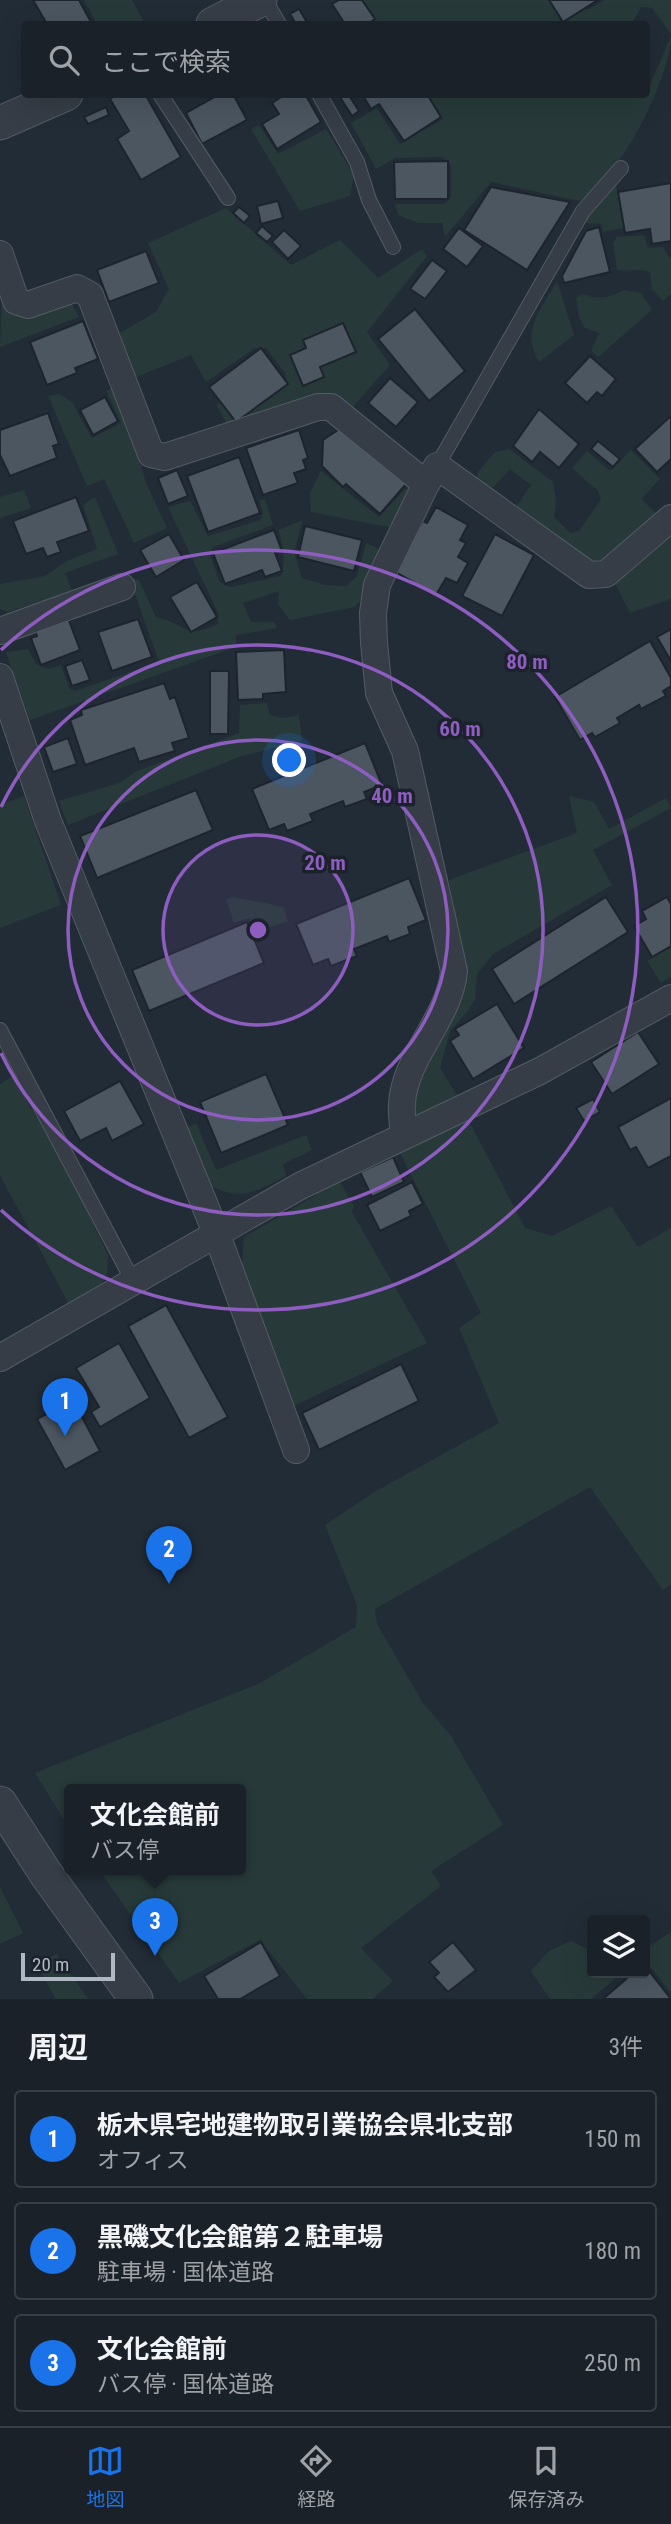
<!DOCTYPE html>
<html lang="ja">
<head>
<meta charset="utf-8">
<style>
	body { margin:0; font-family:"Roboto Condensed","Noto Sans JP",sans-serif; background:#272e34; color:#f1f3f6 }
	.controls { position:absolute; right:21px; bottom:21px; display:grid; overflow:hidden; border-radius:7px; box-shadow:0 7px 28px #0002 }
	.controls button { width:63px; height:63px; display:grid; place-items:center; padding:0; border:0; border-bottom:2px solid #383e45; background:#1a2128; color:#f1f3f6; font:35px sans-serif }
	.scale { position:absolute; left:21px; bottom:18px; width:94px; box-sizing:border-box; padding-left:7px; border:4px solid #b0b8c3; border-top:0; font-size:19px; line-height:24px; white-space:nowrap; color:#b0b8c3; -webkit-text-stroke:5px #1b222b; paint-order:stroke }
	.you { position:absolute; left:290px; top:761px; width:24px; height:24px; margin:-18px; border:5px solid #fff; border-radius:50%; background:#1a73e8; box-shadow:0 0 0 10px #1a73e833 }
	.badge { display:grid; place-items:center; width:46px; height:46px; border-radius:50%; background:#1a73e8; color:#fff; font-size:23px; font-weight:700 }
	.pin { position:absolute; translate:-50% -58px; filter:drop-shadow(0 2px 4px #0008) }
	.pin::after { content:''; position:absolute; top:37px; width:24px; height:21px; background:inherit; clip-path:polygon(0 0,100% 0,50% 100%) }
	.popup { position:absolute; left:64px; top:1784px; width:182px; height:91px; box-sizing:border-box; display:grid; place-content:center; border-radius:7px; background:#1a2128; filter:drop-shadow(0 2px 5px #0005); font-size:23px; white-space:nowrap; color:#9fa3a8 }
	.popup b { font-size:26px; color:#f1f3f6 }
	.popup::after { content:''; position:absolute; left:50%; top:100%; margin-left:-14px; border:14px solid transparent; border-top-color:#1a2128 }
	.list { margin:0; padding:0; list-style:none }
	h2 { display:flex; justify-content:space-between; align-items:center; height:91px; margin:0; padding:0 28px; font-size:30px }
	h2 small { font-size:23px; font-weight:400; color:#9fa3a8 }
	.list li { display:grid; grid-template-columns:46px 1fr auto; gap:21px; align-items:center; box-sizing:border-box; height:98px; margin:0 14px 14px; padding:0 14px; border:2px solid #383e45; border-radius:7px }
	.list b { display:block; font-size:26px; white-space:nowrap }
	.list p { margin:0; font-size:23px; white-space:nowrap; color:#9fa3a8 }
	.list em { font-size:23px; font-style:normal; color:#9fa3a8 }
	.icon { flex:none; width:38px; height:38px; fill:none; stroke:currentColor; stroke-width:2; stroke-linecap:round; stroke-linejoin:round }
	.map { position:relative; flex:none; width:671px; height:1999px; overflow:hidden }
	.search { position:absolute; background:#1a2128; box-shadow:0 7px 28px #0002; left:21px; right:21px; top:21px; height:77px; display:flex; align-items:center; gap:18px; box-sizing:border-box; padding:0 24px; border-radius:7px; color:#9fa3a8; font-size:26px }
	.sheet { height:427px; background:#1a2128 }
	nav { display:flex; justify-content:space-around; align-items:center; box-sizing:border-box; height:98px; border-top:2px solid #383e45; background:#1a2128; font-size:19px; color:#9fa3a8 }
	nav a { display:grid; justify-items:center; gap:4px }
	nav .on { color:#1a73e8 }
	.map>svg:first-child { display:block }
</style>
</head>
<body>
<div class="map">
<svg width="671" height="1999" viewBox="0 0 671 1999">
	<rect width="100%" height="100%" fill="#222c36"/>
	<g fill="#273a39">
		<path d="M 84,0 L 132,0 L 145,24 L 97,24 Z"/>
		<path d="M 362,0 L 554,0 L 573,8 L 589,9 L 605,0 L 671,0 L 671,34 L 652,8 L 641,7 L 632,24 L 367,24 L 375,19 Z"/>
		<path d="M 671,36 C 671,78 618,181 580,201 L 491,182 L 445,237 L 442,223 L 418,223 L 398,215 L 395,204 L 445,204 L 451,196 L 451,165 L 442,157 L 395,158 L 376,169 L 351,123 L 377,108 L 400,144 L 443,119 L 428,95 L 646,94 Z"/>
		<path d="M 259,125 L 278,154 L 326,129 L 354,175 L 350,196 L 300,211 L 251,129 Z"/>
		<path d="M 616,185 L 624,228 L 603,232 L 601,224 L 586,223 L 589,213 L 612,186 Z"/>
		<path d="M 226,208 L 291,265 L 340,240 L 378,278 L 422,249 L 427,256 L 367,332 L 390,365 L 351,409 L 230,429 L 216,404 L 221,403 L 236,422 L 287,384 L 285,373 L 266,348 L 255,348 L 206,382 L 191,355 L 134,378 L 118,334 L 156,312 L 169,289 L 148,243 Z"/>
		<path d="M 644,235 L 648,248 L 663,247 L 671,260 L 671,294 L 663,301 L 652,289 L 650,272 C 638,268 629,272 617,270 L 613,243 L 617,237 Z"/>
		<path d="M 557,281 L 574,335 L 539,362 C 520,330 541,310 557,281 Z"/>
		<path d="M 624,290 L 641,293 L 652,310 L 598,357 L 591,351 L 599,333 L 585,328 L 579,317 L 576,298 L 582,294 C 599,300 608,298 624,290 Z"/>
		<path d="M 2,298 L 71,303 L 79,317 L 0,347 Z"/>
		<path d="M 119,385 L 146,483 L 167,528 L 134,543 L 104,479 L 87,486 L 48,396 L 59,394 L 72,402 L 92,438 L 121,423 L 106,391 Z"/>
		<path d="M 509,449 L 553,482 L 556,500 L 554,517 L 570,533 L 579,531 L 601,499 L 598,491 L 572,468 L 587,451 L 610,471 L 631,450 L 660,479 L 641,499 L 657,514 L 603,564 L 590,564 L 514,510 L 531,485 L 510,469 L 489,492 L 475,483 L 478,472 L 495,452 Z"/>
		<path d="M 321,471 L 379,517 L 405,489 L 409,488 L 393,528 L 311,512 L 310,493 Z"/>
		<path d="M 24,490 L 31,508 L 0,518 L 0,497 Z"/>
		<path d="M 95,497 L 118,554 L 65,573 L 72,591 L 8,612 L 0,609 L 0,584 L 45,576 L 67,561 L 97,549 L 83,505 Z"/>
		<path d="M 259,499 L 265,500 L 273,525 L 213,547 L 210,555 L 220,582 L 230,587 L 281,576 C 286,563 283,543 278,530 L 303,520 L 294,552 L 302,578 L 325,585 L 346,586 L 357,576 L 366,543 L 381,550 L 363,598 L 354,607 L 290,620 L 278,604 L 279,591 L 243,603 L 251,622 L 274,622 L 277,628 L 236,635 L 236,647 L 30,720 L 6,652 L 28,649 L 36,664 L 48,669 L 61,665 L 69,688 L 75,691 L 159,662 L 129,577 L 139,580 L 156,617 C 188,624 183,640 218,624 L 218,613 L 168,507 L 190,501 L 208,536 L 261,520 L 263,512 Z"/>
		<path d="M 671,536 L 671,599 L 630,613 L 614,581 L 629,573 Z"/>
		<path d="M 267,703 L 270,715 L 283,718 L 299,715 L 302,741 L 242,756 L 68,825 L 59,801 L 119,783 L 137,771 L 239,733 L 240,705 Z"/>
		<path d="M 24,796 L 61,905 L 0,928 L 0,805 Z"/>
		<path d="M 569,796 L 594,802 L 609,829 L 666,798 L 671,808 L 593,850 L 612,885 L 493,954 L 477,974 L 475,999 L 468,1011 L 450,1031 L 440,1068 L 457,1095 L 417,1115 L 413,1110 L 412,1092 L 465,970 L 449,880 L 577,833 Z"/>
		<path d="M 234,897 L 283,907 L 288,921 L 255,932 L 249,918 L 234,923 L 226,899 Z"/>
		<path d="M 671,947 L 671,977 L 661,983 L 647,961 Z"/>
		<path d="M 13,1076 L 66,1168 L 108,1255 L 107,1273 L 101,1286 L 70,1306 L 0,1175 L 0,1084 Z"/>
		<path d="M 468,1119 L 525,1228 L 552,1236 L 611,1206 L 638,1247 L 671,1228 L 671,1584 L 663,1590 L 590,1487 L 375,1609 L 377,1624 L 423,1703 L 451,1736 L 503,1825 L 431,1871 L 441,1886 L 361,1948 L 393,1981 L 372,1999 L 307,1999 L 260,1940 L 179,1983 L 99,1870 L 241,1870 L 241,1790 L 69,1790 L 69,1828 L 35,1773 L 258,1684 L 356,1627 L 357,1605 L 325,1525 L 376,1491 L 499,1423 L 459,1328 L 481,1313 L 399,1151 Z"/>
		<path d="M 196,1123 L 216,1170 L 306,1135 L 312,1150 L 283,1164 L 286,1176 C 255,1191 245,1202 211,1186 L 186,1128 Z"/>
		<path d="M 332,1180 L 340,1182 L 354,1206 L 352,1212 L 427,1343 L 291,1407 L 241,1275 L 244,1237 L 311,1198 Z"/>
		<path d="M 0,1887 L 23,1933 L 0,1944 Z"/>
		<path d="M 671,1932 L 671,1993 L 645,1960 L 645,1949 Z"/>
		<path d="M 571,1941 L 592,1951 L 592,1973 L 622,1973 L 591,1999 L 550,1999 L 531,1971 L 549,1951 Z"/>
		<path d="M 57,1954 L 88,1999 L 56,1999 L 36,1964 Z"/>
	</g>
	<g fill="#4b5661" stroke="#1d242d" stroke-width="2">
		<path d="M 33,0 L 79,0 L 92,24 L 47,24 Z"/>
		<path d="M 339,0 L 362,0 L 375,19 L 367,24 L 345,24 L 332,4 Z"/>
		<path d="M 549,0 L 598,0 L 563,22 Z"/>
		<path d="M 299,9 L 308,24 L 296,24 L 290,14 Z"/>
		<path d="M 118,94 L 145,94 L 181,157 L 141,180 L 117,139 L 129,131 L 110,99 Z"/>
		<path d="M 220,94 L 233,94 L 247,120 L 202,144 L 186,113 Z"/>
		<path d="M 286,94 L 305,94 L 321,122 L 277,149 L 262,124 L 279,114 L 272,103 Z"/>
		<path d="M 338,94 L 348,94 L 359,111 L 352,116 Z"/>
		<path d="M 362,94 L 427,94 L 441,117 L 404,141 L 379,104 L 371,109 Z"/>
		<path d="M 106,107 L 109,115 L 88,124 L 84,117 Z"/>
		<path d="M 448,161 L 448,199 L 395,199 L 394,162 Z"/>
		<path d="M 671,183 L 671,241 L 652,244 L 650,229 L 625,233 L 618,192 Z"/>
		<path d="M 491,187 L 570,202 L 527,270 L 464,230 Z"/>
		<path d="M 278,201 L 283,218 L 261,224 L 257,206 Z"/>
		<path d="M 239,207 L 250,216 L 244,223 L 233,213 Z"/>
		<path d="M 262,226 L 273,236 L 267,242 L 256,233 Z"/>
		<path d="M 599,227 L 610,272 L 564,283 L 562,276 L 586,231 Z"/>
		<path d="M 459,228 L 483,246 L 467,267 L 443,249 Z"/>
		<path d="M 284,230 L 301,246 L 288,259 L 272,242 Z"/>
		<path d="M 146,251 L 159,283 L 109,302 L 97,270 Z"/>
		<path d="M 432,260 L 447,271 L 425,299 L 410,289 Z"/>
		<path d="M 415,309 L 465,371 L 429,401 L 378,339 Z"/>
		<path d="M 83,321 L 98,359 L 75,368 L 77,373 L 47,385 L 30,342 Z"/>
		<path d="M 343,323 L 356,352 L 320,367 L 324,377 L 303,386 L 290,355 L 306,348 L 303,340 Z"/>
		<path d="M 261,348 L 288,384 L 236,422 L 209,387 Z"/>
		<path d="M 590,356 L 616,379 L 602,396 L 597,392 L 587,403 L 565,383 Z"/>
		<path d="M 390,378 L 418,402 L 396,427 L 368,403 Z"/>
		<path d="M 105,397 L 118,421 L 93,435 L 80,410 Z"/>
		<path d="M 539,409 L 579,444 L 559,468 L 540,452 L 532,462 L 513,446 Z"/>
		<path d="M 48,413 L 59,444 L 53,446 L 57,458 L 10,476 L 0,455 L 0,430 Z"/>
		<path d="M 671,416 L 671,459 L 657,472 L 635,449 Z"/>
		<path d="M 341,428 L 406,484 L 380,514 L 346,484 L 343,487 L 322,466 L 323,440 Z"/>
		<path d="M 299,430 L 308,458 L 303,460 L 306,469 L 294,473 L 298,483 L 263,495 L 246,448 Z"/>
		<path d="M 598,441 L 620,459 L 613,467 L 591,449 Z"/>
		<path d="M 239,457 L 260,513 L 208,532 L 187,476 Z"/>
		<path d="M 177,470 L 188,496 L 168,504 L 158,478 Z"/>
		<path d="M 76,497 L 89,531 L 57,542 L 61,552 L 47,557 L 43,548 L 26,554 L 13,521 Z"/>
		<path d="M 436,507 L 468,525 L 460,540 L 466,543 L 458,557 L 468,563 L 457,583 L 446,578 L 436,595 L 394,571 L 423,521 L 427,523 Z"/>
		<path d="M 305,526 L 362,540 L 354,571 L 298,557 Z"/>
		<path d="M 274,530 L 282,551 L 275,553 L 282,571 L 265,577 L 262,570 L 225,584 L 213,553 Z"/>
		<path d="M 169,534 L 184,560 L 156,577 L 140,550 Z"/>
		<path d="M 495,534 L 534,555 L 502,616 L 462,596 Z"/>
		<path d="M 197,582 L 217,617 L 191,632 L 170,597 Z"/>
		<path d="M 68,618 L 80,650 L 41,665 L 31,638 L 37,636 L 35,630 Z"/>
		<path d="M 138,619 L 152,657 L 112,671 L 98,632 Z"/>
		<path d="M 671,629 L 671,661 L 657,637 Z"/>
		<path d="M 650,641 L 671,678 L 671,686 L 663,691 L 666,696 L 641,709 L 639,705 L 617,718 L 620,723 L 595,737 L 592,733 L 580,740 L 555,697 Z"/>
		<path d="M 284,650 L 286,692 L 263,694 L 263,699 L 238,700 L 236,652 Z"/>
		<path d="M 82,660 L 90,680 L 72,686 L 65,666 Z"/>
		<path d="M 210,671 L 229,671 L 228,734 L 210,734 Z"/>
		<path d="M 164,683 L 170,699 L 175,697 L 189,738 L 172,743 L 175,751 L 139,762 L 134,748 L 85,765 L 70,720 L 82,715 L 81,710 Z"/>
		<path d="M 68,738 L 77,764 L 53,772 L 44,747 Z"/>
		<path d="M 365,743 L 382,785 L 364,792 L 367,799 L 345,807 L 343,801 L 310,814 L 313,821 L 287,831 L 284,824 L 269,830 L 252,789 Z"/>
		<path d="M 196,790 L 213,830 L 97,878 L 80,836 Z"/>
		<path d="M 409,878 L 426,920 L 408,927 L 410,934 L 389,942 L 387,936 L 354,949 L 357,956 L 331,966 L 328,959 L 313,965 L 296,924 Z"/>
		<path d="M 606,897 L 628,932 L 514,1004 L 492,969 Z"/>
		<path d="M 667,897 L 671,904 L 671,946 L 652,957 L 634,926 L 646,919 L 642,911 Z"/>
		<path d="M 247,922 L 264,963 L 149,1011 L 132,970 Z"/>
		<path d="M 497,1004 L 524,1048 L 473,1079 L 450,1041 L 459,1035 L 455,1029 Z"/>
		<path d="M 638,1032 L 659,1064 L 612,1094 L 591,1062 Z"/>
		<path d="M 266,1074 L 288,1125 L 221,1153 L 200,1102 Z"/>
		<path d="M 120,1081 L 144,1124 L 112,1141 L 106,1128 L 80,1141 L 64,1111 Z"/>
		<path d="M 671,1098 L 671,1156 L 648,1168 L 636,1147 L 630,1150 L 618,1127 Z"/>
		<path d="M 593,1099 L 600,1112 L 584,1121 L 576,1108 Z"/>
		<path d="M 393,1157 L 404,1182 L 372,1197 L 360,1172 Z"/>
		<path d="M 412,1182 L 423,1204 L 409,1211 L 411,1216 L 380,1231 L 367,1205 Z"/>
		<path d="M 166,1305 L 228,1417 L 189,1438 L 128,1326 Z"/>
		<path d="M 119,1343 L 150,1398 L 100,1427 L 91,1412 L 99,1407 L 76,1368 Z"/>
		<path d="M 401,1364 L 419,1401 L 319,1450 L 302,1413 Z"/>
		<path d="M 73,1400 L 100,1451 L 65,1470 L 37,1419 Z"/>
		<path d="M 261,1942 L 280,1976 L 240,1999 L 218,1999 L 204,1976 Z"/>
		<path d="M 453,1942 L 476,1970 L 448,1992 L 434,1977 L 439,1973 L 429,1962 Z"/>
		<path d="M 645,1966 L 671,1999 L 603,1999 L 633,1973 L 645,1973 Z"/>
	</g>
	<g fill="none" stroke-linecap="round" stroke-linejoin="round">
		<g stroke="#535b64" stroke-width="16">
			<g id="service">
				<path d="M 265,0 L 279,24"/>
				<path d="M 160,94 L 228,198"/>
				<path d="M 319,94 L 357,162 L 369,200 L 393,247"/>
				<path d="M 437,466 L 583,211 L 621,168"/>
				<path d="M 0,1030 L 134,1283"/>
			</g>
		</g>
		<g stroke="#535b64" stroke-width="28">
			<g id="minor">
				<path d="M 0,254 L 16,301 L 28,305 L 77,288 L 90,295 L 151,454 L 165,457 L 318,407 L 331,407 L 426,484 L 437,466 L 589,575 L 606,574 L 671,518"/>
				<path d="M 0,631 L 122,587"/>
				<path d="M 0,677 L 48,821 L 217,1235 L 296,1450"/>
				<path d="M 404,1135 C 403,1125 401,1113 402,1103 C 405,1056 450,1018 454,971 L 405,751 L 379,693 L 374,643 L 373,613 L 377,585 L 426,484"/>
				<path d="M 0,1358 L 300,1186 L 540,1071 L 671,998"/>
			</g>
		</g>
		<g stroke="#535b64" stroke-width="35">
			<g id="tertiary">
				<path d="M 213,24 L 260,0"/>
				<path d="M 0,123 L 66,94"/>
				<path d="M 0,1803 L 46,1874 L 136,1999"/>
			</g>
		</g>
		<use href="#service" stroke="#363d46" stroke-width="14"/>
		<use href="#minor" stroke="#363d46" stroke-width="26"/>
		<use href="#tertiary" stroke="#363d46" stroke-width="33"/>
	</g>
	<circle cx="258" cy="930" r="95" fill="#8e5dc0" fill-opacity=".12"/>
	<g fill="none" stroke="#8e5dc0" stroke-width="3.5">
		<circle cx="258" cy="930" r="95"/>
		<circle cx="258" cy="930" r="190"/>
		<path d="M1 807A285 285 0 1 1 1 1053"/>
		<path d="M1 650A380 380 0 1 1 1 1210"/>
	</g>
	<circle cx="258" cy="930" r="10" fill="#8e5dc0" stroke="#1b222b" stroke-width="3.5"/>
	<g font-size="21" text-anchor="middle" font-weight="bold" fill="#8e5dc0" stroke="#1b222b" stroke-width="7" stroke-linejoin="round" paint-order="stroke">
		<text x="527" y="669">80 m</text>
		<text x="460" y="736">60 m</text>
		<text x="392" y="803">40 m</text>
		<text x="325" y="870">20 m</text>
	</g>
</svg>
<div class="controls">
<button><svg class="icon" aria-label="layers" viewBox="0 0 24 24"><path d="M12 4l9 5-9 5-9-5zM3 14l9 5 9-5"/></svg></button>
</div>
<div class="scale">20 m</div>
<div class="you"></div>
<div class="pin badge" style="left:65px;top:1436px">1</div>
<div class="pin badge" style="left:169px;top:1584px">2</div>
<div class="pin badge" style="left:155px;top:1956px">3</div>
<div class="popup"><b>文化会館前</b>バス停</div>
<div class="search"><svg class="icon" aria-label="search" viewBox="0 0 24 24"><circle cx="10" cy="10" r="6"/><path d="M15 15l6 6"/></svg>ここで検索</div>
</div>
<section class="sheet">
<h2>周辺<small>3件</small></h2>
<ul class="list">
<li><span class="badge">1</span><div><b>栃木県宅地建物取引業協会県北支部</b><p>オフィス</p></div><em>150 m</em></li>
<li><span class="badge">2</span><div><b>黒磯文化会館第２駐車場</b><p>駐車場 · 国体道路</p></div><em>180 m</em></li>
<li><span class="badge">3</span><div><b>文化会館前</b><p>バス停 · 国体道路</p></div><em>250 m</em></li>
</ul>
</section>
<nav>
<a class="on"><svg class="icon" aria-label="map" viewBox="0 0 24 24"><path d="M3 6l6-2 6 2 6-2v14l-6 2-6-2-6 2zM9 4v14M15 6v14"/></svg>地図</a>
<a><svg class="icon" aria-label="directions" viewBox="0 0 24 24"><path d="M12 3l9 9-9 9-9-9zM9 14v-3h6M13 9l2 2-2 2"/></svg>経路</a>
<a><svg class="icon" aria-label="saved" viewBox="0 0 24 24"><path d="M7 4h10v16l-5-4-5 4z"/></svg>保存済み</a>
</nav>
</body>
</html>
